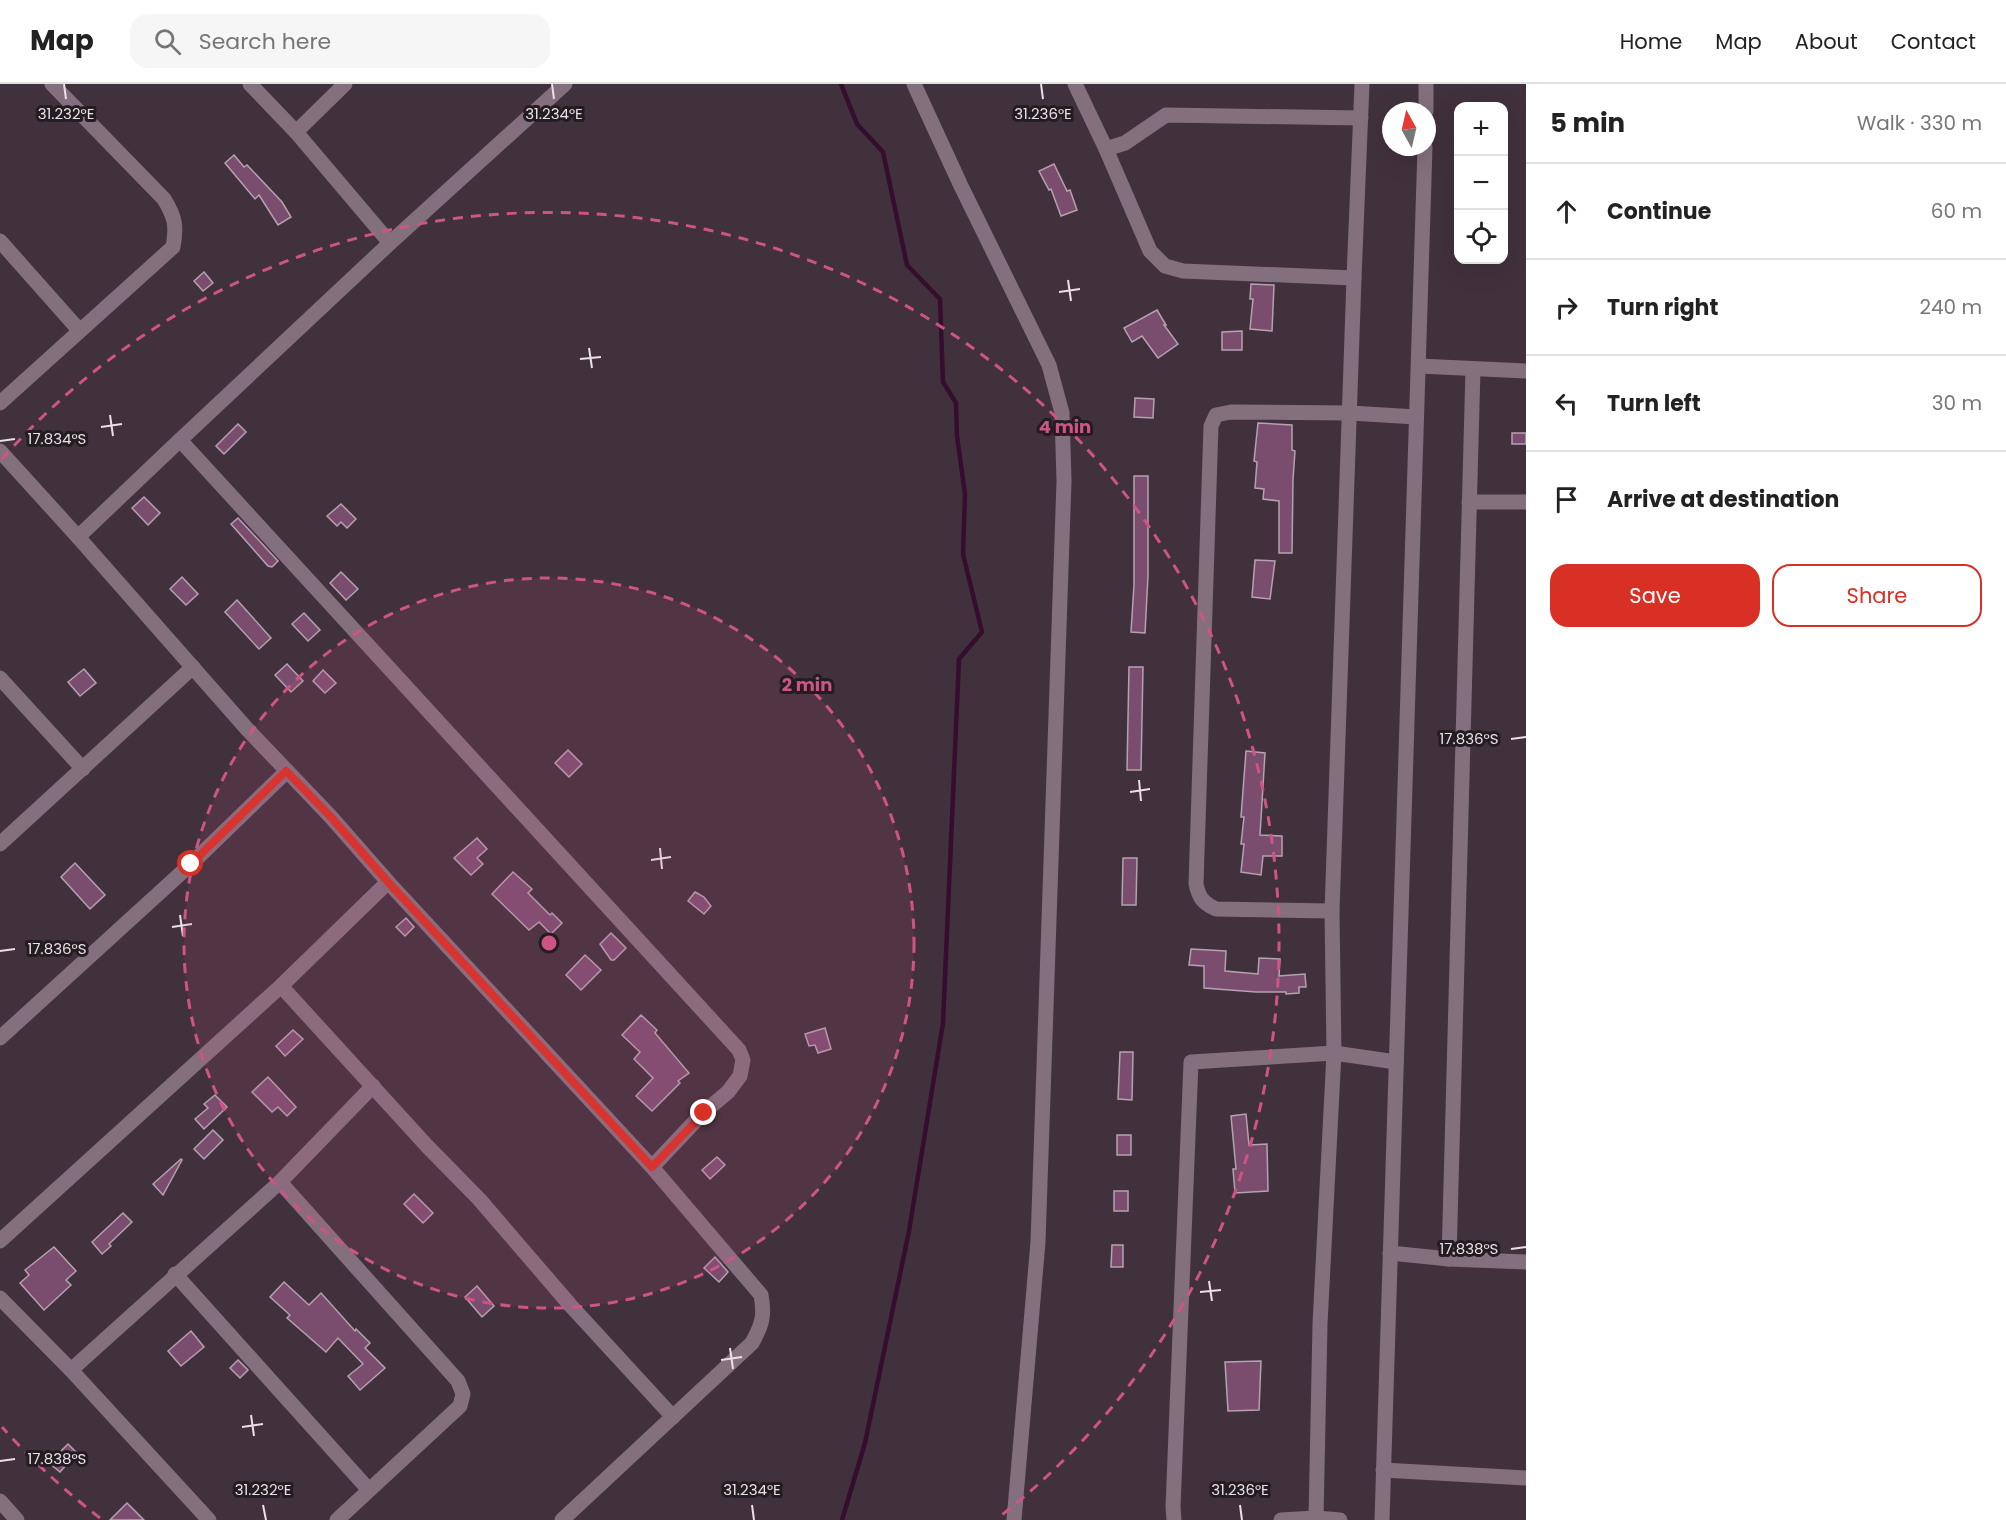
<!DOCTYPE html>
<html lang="en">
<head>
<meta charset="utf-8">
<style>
	body { margin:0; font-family:Poppins,sans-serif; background:#f6f6f6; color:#222 }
	.controls { position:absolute; right:18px; top:18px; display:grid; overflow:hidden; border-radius:12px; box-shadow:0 6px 24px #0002 }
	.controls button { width:54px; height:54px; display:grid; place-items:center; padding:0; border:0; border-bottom:2px solid #e0e0e0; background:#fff; color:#222; font:30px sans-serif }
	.compass { position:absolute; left:1382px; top:18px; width:54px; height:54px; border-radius:50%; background:#fff; box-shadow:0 6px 24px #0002; rotate:352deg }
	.stop { position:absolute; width:18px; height:18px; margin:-14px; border:4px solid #d93025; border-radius:50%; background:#fff }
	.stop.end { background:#d93025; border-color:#fff; box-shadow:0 2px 6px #0008 }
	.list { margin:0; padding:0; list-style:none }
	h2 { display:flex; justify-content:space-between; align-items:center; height:78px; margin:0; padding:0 24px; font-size:26px }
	h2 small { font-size:20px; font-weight:400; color:#767676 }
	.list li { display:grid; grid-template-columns:39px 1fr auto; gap:18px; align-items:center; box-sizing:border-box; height:96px; padding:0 24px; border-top:2px solid #e0e0e0 }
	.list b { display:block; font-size:22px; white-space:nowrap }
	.list em { font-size:20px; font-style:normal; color:#767676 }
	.actions { display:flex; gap:12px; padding:18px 24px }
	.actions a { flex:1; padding:14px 0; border:2px solid #d93025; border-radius:18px; text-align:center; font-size:21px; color:#d93025 }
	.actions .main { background:#d93025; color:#fff }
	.icon { flex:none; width:33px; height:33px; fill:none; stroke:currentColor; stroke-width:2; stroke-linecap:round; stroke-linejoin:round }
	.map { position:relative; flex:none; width:1526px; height:1436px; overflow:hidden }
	header { display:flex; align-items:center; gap:36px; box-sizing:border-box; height:84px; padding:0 30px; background:#fff; border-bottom:2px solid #e0e0e0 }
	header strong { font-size:28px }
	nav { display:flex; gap:33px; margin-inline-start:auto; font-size:21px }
	.search { width:420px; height:54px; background:#f6f6f6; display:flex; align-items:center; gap:15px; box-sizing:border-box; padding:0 21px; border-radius:18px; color:#767676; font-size:22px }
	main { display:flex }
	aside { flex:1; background:#fff }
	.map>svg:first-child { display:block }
</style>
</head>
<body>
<header>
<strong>Map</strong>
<div class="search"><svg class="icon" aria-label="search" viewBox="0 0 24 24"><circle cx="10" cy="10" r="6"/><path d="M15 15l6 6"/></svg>Search here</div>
<nav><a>Home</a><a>Map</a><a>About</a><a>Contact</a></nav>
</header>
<main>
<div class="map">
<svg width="1526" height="1436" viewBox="0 0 1526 1436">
	<rect width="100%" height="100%" fill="#41313d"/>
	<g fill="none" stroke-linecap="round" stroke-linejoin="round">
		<path stroke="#350d2d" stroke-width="4.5" d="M 841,0 L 857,40 L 883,68 L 907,181 L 940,215 L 943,298 L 956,319 L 957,352 L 965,410 L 963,470 L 982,548 L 959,575 L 943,939 L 909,1147 L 865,1359 L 842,1436"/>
	</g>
	<g fill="#7a4d6f" stroke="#b5a1af" stroke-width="1.5">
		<path d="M 234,71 L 244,83 L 247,81 L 282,118 L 291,133 L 278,141 L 259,111 L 255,115 L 225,79 Z"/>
		<path d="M 1054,80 L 1067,107 L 1070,106 L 1077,126 L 1061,132 L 1051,105 L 1049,106 L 1039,87 Z"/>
		<path d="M 204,188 L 213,199 L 203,207 L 194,197 Z"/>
		<path d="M 1251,200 L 1274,201 L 1272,247 L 1250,245 L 1253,215 L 1250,215 Z"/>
		<path d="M 1157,226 L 1166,241 L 1164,241 L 1178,260 L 1158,274 L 1142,252 L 1132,258 L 1124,244 Z"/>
		<path d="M 1242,247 L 1242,266 L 1222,266 L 1222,248 Z"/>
		<path d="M 1135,314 L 1154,315 L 1153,334 L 1134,333 Z"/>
		<path d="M 1258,339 L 1292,341 L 1292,366 L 1295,367 L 1293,395 L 1292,469 L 1279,469 L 1279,417 L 1263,415 L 1264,405 L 1255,404 L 1257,378 L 1254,377 Z"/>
		<path d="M 238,340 L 246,348 L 224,370 L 216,362 Z"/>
		<rect x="1512" y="349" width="14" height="11"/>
		<path d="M 1134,392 L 1148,392 L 1148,492 L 1145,549 L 1131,548 L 1134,501 Z"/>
		<path d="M 144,413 L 160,429 L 148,441 L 132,424 Z"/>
		<path d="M 341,420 L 356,435 L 347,444 L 341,438 L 337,442 L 327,432 Z"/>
		<path d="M 238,434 L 278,477 L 272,483 L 268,482 L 231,440 Z"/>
		<path d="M 1255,476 L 1275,477 L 1270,515 L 1252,513 Z"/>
		<path d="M 341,488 L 358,505 L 346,516 L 330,499 Z"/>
		<path d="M 182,493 L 198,510 L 186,521 L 170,505 Z"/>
		<path d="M 237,516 L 271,554 L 259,565 L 225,528 Z"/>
		<path d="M 304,529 L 320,546 L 308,557 L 292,540 Z"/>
		<path d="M 287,580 L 303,597 L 291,608 L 275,591 Z"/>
		<path d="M 1129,583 L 1143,583 L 1141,686 L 1127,686 Z"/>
		<path d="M 84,585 L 96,599 L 80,612 L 68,598 Z"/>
		<path d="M 323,586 L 336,599 L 325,609 L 313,597 Z"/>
		<path d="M 568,666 L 582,680 L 569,693 L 555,679 Z"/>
		<path d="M 1246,667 L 1265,669 L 1260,751 L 1282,752 L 1282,772 L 1263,772 L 1261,791 L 1241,788 L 1244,760 L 1241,760 L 1244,733 L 1241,733 Z"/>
		<path d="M 477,754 L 487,765 L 477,774 L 483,780 L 471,791 L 454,774 Z"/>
		<path d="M 1123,774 L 1137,774 L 1136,821 L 1122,821 Z"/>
		<path d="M 75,779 L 105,811 L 90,825 L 61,793 Z"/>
		<path d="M 513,788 L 532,805 L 528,809 L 550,831 L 552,829 L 562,839 L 551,850 L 539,838 L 529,846 L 492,810 Z"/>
		<path d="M 695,808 L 704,813 L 711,822 L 704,830 L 688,817 Z"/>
		<path d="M 406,834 L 414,843 L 405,852 L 396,843 Z"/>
		<path d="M 611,849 L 626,864 L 614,876 L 611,876 L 600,860 Z"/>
		<path d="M 1191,865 L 1226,867 L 1225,887 L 1258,890 L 1259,874 L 1280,875 L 1279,892 L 1305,890 L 1306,903 L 1299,903 L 1299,909 L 1286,910 L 1286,908 L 1256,908 L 1204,904 L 1204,882 L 1189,881 Z"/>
		<path d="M 585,871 L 601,886 L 581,906 L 566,891 Z"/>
		<path d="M 641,931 L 657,946 L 655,949 L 689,989 L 678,997 L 680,999 L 652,1027 L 636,1012 L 653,994 L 634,975 L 640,968 L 622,951 Z"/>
		<path d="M 825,944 L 831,965 L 818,969 L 815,961 L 809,962 L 805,950 Z"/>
		<path d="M 293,946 L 303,955 L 285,972 L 276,962 Z"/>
		<path d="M 1120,968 L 1133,968 L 1132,1016 L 1118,1015 Z"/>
		<path d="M 268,993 L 296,1023 L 287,1032 L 278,1023 L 272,1028 L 252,1008 Z"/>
		<path d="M 215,1011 L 227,1023 L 204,1045 L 195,1035 L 208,1024 L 204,1020 Z"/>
		<path d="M 1246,1030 L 1249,1061 L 1267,1060 L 1268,1107 L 1235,1109 L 1233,1085 L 1236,1085 L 1231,1032 Z"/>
		<path d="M 213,1046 L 223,1056 L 204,1075 L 194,1065 Z"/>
		<rect x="1117" y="1051" width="14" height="20"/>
		<path d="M 717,1073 L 725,1081 L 710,1095 L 702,1086 Z"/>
		<path d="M 181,1075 L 182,1076 L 163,1111 L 153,1100 Z"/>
		<rect x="1114" y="1107" width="14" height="20"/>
		<path d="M 414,1110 L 433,1129 L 423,1139 L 404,1120 Z"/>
		<path d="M 123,1129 L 132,1138 L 109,1160 L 111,1162 L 102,1170 L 92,1158 Z"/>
		<path d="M 1112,1161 L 1123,1161 L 1123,1183 L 1111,1183 Z"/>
		<path d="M 54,1163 L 76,1187 L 66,1196 L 71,1201 L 44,1226 L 20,1199 L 29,1191 L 25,1186 Z"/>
		<path d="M 715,1173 L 728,1188 L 719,1198 L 704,1184 Z"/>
		<path d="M 284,1198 L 309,1221 L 321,1209 L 355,1247 L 356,1245 L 370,1259 L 365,1264 L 385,1284 L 360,1306 L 348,1292 L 363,1280 L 338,1254 L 326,1268 L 287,1234 L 290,1231 L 270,1213 Z"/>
		<path d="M 477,1202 L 494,1222 L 482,1233 L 465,1213 Z"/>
		<path d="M 191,1247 L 204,1263 L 181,1282 L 168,1267 Z"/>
		<path d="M 238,1276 L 248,1286 L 240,1294 L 230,1284 Z"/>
		<path d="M 1261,1277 L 1259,1326 L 1228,1327 L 1225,1278 Z"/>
		<path d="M 68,1360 L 77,1369 L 60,1388 L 49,1379 Z"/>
		<path d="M 127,1419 L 144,1436 L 110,1436 Z"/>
	</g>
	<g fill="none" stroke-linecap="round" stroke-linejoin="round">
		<g stroke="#846f7e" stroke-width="15">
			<path d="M 250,0 L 296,48 L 390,159"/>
			<path d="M 914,0 L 961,102 L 1049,281 L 1062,329 L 1064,397 L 1038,1158 L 1014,1436"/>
			<path d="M 1075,0 L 1106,65 L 1150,167 L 1165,182 L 1183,187 L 1354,194"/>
			<path d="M 1426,27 L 1426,0"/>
			<path d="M 296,48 L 345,0"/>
			<path d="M 1106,65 L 1125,59 L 1166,31 L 1361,34"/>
			<path d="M 0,157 L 79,246"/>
			<path d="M 1419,282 L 1526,287"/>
			<path d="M 0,319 L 173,163 C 177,142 175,133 164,115 L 52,0"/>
			<path d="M 180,356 L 390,159 L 565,0"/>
			<path d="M 0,367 L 78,453"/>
			<path d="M 1469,418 L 1526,418"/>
			<path d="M 0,594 L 83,685"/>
			<path d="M 0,760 L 193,583"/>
			<path d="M 1332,827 L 1216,825 C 1203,819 1199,814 1196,800 L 1211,342 L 1216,331 L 1231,328 L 1350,329 L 1416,333"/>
			<path d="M 281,902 L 427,1062 L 479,1115 L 571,1222 L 673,1333"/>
			<path d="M 0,954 L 191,780 L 287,687"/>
			<path d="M 280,1098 L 458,1297 L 463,1310 L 460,1322 L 337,1436"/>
			<path d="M 0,1157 L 281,902 L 388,798"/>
			<path d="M 1390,1169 L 1449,1175 L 1526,1178"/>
			<path d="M 1449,1175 L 1473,285"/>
			<path d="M 175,1190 L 369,1406"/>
			<path d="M 0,1214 L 71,1286 L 209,1436"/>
			<path d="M 71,1286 L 280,1098 L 373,1002"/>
			<path d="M 1383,1386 L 1526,1394"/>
			<path d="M 0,1417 L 17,1436"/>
			<path d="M 1316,1434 L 1320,1240 L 1334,969 L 1332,827 L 1354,194 L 1362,0"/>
			<path d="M 562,1436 L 752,1259 C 762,1241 765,1232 761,1211 L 652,1083 L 388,798 L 331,733 L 247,645 L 78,453 L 180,356 L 739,966 L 743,976 L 740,992 L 728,1008 L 703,1029 L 652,1083"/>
			<path d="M 1174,1436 L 1173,1423 L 1191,978 L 1334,969 L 1396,978"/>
			<path d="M 1281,1436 L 1316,1434 L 1340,1436"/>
			<path d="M 1382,1436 L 1425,63"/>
		</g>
	</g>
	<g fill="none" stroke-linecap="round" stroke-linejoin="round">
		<path stroke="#d93025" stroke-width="8" d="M 191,780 L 286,687 L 331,733 L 388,798 L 652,1083 L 704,1029"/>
	</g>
	<path fill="none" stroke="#eae0e7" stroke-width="2" d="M 64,0 L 66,15M 552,0 L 554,15M 1041,0 L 1043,15M 1068,196 L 1071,217M 1059,208 L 1080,205M 589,264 L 592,284M 580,275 L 601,273M 110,331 L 113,352M 101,343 L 122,340M 0,357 L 15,355M 1511,655 L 1526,653M 1139,696 L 1141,717M 1130,708 L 1150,705M 660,764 L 662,785M 651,776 L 671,773M 180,831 L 183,852M 172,843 L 192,840M 0,867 L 15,865M 1511,1165 L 1526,1163M 1209,1197 L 1212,1217M 1200,1208 L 1221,1206M 730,1264 L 733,1285M 721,1276 L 742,1273M 251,1331 L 254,1352M 242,1343 L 263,1340M 0,1377 L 15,1375M 263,1421 L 266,1436M 752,1421 L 754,1436M 1240,1421 L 1242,1436"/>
	<circle cx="549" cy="859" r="365" fill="#ce5485" fill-opacity=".12"/>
	<g fill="none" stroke="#ce5485" stroke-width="3" stroke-dasharray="10 8">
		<circle cx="549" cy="859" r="365"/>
		<path d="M100 1434A730 730 0 0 1 2 1343M2 375A730 730 0 1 1 998 1434"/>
	</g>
	<g font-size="15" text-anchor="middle" fill="#eae0e7" stroke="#231c21" stroke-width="6" stroke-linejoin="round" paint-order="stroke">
		<text x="66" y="35">31.232°E</text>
		<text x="554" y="35">31.234°E</text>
		<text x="1043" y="35">31.236°E</text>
		<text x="57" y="360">17.834°S</text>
		<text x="1469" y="660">17.836°S</text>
		<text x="57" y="870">17.836°S</text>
		<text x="1469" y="1170">17.838°S</text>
		<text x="57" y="1380">17.838°S</text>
		<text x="263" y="1411">31.232°E</text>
		<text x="752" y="1411">31.234°E</text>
		<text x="1240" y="1411">31.236°E</text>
	</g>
	<circle cx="549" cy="859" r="9" fill="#ce5485" stroke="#231c21" stroke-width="3"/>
	<g font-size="18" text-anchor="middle" font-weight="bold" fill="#ce5485" stroke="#231c21" stroke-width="6" stroke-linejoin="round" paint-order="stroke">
		<text x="1065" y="349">4 min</text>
		<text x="807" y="607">2 min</text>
	</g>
</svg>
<div class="controls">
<button>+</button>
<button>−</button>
<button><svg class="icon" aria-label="locate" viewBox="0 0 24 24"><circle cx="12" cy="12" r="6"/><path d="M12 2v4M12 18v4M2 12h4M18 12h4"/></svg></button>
</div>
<svg class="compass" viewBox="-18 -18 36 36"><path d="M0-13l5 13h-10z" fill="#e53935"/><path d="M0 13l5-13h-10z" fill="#767676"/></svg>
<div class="stop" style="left:191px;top:780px"></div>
<div class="stop end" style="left:704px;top:1029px"></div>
</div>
<aside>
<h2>5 min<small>Walk · 330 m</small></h2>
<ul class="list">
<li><svg class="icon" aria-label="ahead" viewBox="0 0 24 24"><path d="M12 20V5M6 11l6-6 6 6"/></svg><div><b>Continue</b></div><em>60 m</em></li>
<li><svg class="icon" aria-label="right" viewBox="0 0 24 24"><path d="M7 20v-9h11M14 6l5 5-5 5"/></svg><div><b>Turn right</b></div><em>240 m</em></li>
<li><svg class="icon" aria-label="left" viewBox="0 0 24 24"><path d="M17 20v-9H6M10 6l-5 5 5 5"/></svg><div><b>Turn left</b></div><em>30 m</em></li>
<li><svg class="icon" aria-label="arrive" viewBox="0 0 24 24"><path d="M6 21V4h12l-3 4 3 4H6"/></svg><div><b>Arrive at destination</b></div></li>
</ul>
<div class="actions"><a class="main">Save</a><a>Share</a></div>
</aside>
</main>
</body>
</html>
